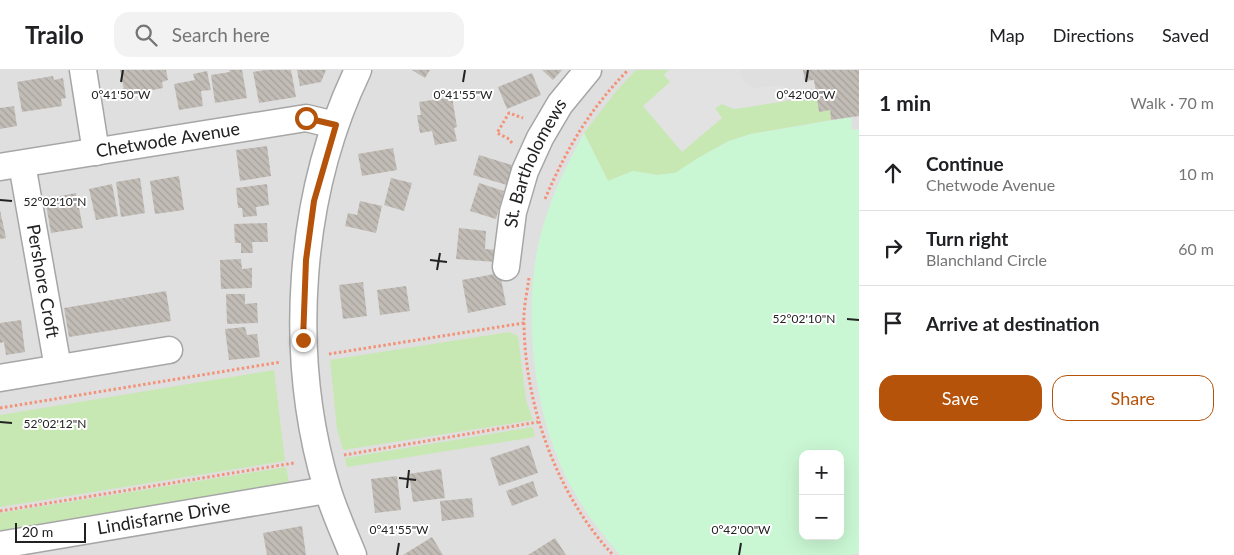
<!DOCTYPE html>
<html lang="en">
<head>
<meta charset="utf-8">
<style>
	body { margin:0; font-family:Lato,sans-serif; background:#f2f2f2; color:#202124 }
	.controls { position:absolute; right:15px; bottom:15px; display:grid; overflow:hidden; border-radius:10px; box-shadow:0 5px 20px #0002 }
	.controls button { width:45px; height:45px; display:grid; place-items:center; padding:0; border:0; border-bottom:1px solid #e0e0e0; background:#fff; color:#202124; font:25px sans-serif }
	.scale { position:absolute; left:15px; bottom:12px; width:71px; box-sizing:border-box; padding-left:5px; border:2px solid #222; border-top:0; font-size:14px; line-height:18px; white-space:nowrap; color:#222; -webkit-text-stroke:4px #fff; paint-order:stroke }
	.stop { position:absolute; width:15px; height:15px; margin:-11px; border:4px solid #b45309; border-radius:50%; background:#fff }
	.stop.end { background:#b45309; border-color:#fff; box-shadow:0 1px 5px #0008 }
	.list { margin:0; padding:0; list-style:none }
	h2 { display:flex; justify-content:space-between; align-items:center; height:65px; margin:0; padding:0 20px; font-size:21px }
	h2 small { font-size:16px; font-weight:400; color:#757577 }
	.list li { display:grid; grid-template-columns:32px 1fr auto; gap:15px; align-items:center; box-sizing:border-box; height:75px; padding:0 20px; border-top:1px solid #e0e0e0 }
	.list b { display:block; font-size:19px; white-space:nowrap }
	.list p { margin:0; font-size:16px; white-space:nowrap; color:#757577 }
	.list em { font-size:16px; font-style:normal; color:#757577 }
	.actions { display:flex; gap:10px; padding:15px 20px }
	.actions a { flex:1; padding:11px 0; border:1px solid #b45309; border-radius:15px; text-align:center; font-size:18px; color:#b45309 }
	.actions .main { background:#b45309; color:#fff }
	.icon { flex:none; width:28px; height:28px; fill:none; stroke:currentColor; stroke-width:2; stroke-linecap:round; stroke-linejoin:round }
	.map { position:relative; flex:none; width:859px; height:485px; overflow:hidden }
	header { display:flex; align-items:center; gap:30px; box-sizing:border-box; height:70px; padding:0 25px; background:#fff; border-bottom:1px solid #e0e0e0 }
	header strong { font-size:24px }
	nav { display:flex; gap:28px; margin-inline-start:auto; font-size:18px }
	.search { width:350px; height:45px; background:#f2f2f2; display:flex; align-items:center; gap:12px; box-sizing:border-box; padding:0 18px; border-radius:15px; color:#757577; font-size:19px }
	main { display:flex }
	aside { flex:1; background:#fff }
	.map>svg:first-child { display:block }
</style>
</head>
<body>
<header>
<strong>Trailo</strong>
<div class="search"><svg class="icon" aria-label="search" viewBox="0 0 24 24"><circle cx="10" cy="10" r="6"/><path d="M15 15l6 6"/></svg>Search here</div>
<nav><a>Map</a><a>Directions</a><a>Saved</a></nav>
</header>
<main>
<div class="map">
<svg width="859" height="485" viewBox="0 0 859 485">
	<defs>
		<pattern id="building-back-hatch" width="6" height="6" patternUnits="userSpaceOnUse" patternTransform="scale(1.25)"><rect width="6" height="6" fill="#c2bcb6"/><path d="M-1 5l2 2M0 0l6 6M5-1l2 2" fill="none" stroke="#a6a19c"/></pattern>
	</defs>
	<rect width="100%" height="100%" fill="#f1efe9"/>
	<path fill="#e0dfdf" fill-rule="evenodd" d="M 0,0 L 859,0 L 859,485 L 0,485 ZM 803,384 L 840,384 L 840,466 L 803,466 Z"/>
	<g fill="#c7e8b3">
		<path d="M 636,0 L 669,0 L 664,5 L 722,49 L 715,38 L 722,34 L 734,39 L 817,26 L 819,42 L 830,40 L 831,50 L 751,64 L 729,71 L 698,88 L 676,103 L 657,105 L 633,101 L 608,111 L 584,63 L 618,19 Z"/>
		<path d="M 509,262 L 518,266 L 526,330 L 533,350 L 343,380 L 337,359 L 330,290 Z"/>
		<path d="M 274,300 L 285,391 L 0,437 L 0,345 Z"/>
		<path d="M 533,357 L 535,367 L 347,397 L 345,388 Z"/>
		<path d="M 286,397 L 290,416 L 0,464 L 0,443 Z"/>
	</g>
	<path fill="#caf7d3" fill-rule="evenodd" d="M 851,47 L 852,60 L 859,59 L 859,483 L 850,485 L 620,485 C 594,455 571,423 557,386 C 530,319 522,219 545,150 C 554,120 569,91 584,63 L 608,111 L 633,101 L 657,105 L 675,103 L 698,88 L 729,71 L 751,64 ZM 803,384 L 840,384 L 840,466 L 803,466 Z"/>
	<path fill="#e2e2e2" d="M 669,0 L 685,0 L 686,2 L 688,0 L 741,0 L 740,5 L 743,11 L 755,18 L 784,15 L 786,31 L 734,39 L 722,34 L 715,38 L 722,48 L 682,82 L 643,36 L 670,12 L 664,5 Z"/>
	<g fill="url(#building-back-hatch)">
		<path d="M 120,0 L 166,0 L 168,10 L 162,12 L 163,18 L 125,25 Z"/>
		<path d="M 229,0 L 242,0 L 247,28 L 215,33 L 211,5 L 230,2 Z"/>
		<path d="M 266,0 L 291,0 L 296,27 L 259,33 L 253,2 Z"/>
		<path d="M 297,0 L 326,0 L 321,12 L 300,16 Z"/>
		<path d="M 412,0 L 430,0 L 425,8 Z"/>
		<path d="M 542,0 L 562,0 L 553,10 Z"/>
		<path d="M 803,0 L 859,0 L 859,46 L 831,50 L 830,40 L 819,42 L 814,10 L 805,11 Z"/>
		<path d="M 207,1 L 211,20 L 201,21 L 203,36 L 179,40 L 174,14 L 195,10 L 193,4 Z"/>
		<path d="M 532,3 L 541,25 L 507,39 L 498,17 Z"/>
		<path d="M 53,6 L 54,10 L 63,8 L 66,28 L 61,29 L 62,36 L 22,42 L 17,12 Z"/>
		<path d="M 452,27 L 457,57 L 454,58 L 457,71 L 435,75 L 432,61 L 420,63 L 417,45 L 421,45 L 419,32 Z"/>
		<path d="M 14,36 L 17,56 L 0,59 L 0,38 Z"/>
		<path d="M 267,76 L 271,106 L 240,111 L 236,80 Z"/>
		<path d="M 393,78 L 397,100 L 362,106 L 358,84 Z"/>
		<path d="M 479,85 L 512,95 L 507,115 L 473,105 Z"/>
		<path d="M 179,106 L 184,140 L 155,144 L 150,111 Z"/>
		<path d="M 140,108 L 145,143 L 121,147 L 116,112 Z"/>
		<path d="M 391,108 L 412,113 L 404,141 L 384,135 Z"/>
		<path d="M 479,113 L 504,121 L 496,149 L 470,141 Z"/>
		<path d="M 112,114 L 118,146 L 96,150 L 89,119 Z"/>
		<path d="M 267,114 L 269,135 L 256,137 L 257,146 L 243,147 L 242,138 L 238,138 L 236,118 Z"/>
		<path d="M 76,123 L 83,158 L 51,163 L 45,129 Z"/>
		<path d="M 360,131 L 382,136 L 376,163 L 345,156 L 348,143 L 357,145 Z"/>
		<path d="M 0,140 L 6,168 L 0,169 Z"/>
		<path d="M 267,153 L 268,172 L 252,172 L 253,183 L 241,183 L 241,173 L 235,173 L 234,154 Z"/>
		<path d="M 459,158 L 486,161 L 485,179 L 496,180 L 495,192 L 456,189 Z"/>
		<path d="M 241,189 L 242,199 L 252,198 L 252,218 L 221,219 L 220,190 Z"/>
		<path d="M 500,203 L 506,235 L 468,243 L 462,210 Z"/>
		<path d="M 363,212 L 367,246 L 343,249 L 339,215 Z"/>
		<path d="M 406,216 L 410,241 L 380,245 L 377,220 Z"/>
		<path d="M 166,221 L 171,251 L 69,267 L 64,238 Z"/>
		<path d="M 226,224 L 245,224 L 245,234 L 257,233 L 258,253 L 227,254 Z"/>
		<path d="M 21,250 L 25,282 L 6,285 L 4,272 L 0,273 L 0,253 Z"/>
		<path d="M 245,257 L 247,265 L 257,264 L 260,287 L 229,290 L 225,259 Z"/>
		<path d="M 529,375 L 538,403 L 499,416 L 490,388 Z"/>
		<path d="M 441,399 L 445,428 L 413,432 L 409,404 Z"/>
		<path d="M 397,406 L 401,440 L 375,443 L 371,409 Z"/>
		<path d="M 533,411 L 538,426 L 512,436 L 506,421 Z"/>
		<path d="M 472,428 L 474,447 L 442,451 L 440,431 Z"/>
		<path d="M 302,456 L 306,485 L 267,485 L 263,463 Z"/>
		<path d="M 432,467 L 443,485 L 403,485 Z"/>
		<path d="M 555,468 L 566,485 L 528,485 Z"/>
	</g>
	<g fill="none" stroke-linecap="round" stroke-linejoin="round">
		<g stroke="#a6a6a6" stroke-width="29">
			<g id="street">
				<path d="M 83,0 L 96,82"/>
				<path id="s1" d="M 22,94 L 58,298"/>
				<path id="s2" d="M 0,97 L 306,48 L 335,55"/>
				<path id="s3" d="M 506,197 L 513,142 L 525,101 L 540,68 L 560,34 L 588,0"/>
				<path d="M 0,308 L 169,280"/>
				<path id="s4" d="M 0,475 L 327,420"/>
				<path d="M 353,485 C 344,463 334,441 327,418 C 287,285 298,125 358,0"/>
			</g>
		</g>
		<g stroke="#f39278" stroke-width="3" stroke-dasharray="2.5 2.5" stroke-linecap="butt">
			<path d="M 512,73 L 509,69 L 497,63 L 509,43 L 523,48"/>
			<path d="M 545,129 C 567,78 589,40 628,0"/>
			<path d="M 529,208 C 527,223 523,239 524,254 C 525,336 557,425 613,485"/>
			<path d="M 329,284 L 524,253"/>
			<path d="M 0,338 L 281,292"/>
			<path d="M 344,385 L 538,352"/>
			<path d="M 0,441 L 294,393"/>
		</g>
		<use href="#street" stroke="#fff" stroke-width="26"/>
	</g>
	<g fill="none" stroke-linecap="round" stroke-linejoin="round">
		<path stroke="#b45309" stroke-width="6" d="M 303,270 L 306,190 L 314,131 L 336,55 L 306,48"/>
	</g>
	<path fill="none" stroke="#222" stroke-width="2" d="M 121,12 L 123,0M 463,12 L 465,0M 806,12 L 808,0M 0,130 L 12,131M 430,190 L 447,192M 437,200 L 440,183M 847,249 L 859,250M 0,352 L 12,353M 399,408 L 416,410M 407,418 L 409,400M 397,485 L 399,473M 739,485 L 741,473"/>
	<g text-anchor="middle" stroke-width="4" stroke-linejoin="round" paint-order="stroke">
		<g font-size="18" fill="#222" stroke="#fff">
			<text dy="6" stroke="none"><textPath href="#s2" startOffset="170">Chetwode Avenue</textPath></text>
			<text dy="6" stroke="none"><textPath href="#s3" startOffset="109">St. Bartholomews</textPath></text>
			<text dy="6" stroke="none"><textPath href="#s1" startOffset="119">Pershore Croft</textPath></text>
			<text dy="6" stroke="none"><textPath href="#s4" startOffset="166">Lindisfarne Drive</textPath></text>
		</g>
	</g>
	<g font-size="12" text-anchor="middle" fill="#222" stroke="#fff" stroke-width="4" stroke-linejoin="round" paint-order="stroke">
		<text x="121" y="29">0°41'50"W</text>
		<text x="463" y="29">0°41'55"W</text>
		<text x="806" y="29">0°42'00"W</text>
		<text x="55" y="136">52°02'10"N</text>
		<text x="804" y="253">52°02'10"N</text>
		<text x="55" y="358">52°02'12"N</text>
		<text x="399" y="464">0°41'55"W</text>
		<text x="741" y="464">0°42'00"W</text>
	</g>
</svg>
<div class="controls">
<button>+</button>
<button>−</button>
</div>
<div class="scale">20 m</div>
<div class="stop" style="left:306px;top:48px"></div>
<div class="stop end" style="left:303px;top:270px"></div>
</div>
<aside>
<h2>1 min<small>Walk · 70 m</small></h2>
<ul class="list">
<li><svg class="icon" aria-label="ahead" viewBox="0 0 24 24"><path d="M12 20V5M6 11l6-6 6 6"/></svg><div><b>Continue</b><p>Chetwode Avenue</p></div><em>10 m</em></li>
<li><svg class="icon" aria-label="right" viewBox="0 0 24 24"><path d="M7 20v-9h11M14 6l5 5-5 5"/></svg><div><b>Turn right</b><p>Blanchland Circle</p></div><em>60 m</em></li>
<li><svg class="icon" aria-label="arrive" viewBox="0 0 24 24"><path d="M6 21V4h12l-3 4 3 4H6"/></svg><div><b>Arrive at destination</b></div></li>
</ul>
<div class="actions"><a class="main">Save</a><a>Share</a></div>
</aside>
</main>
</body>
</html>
